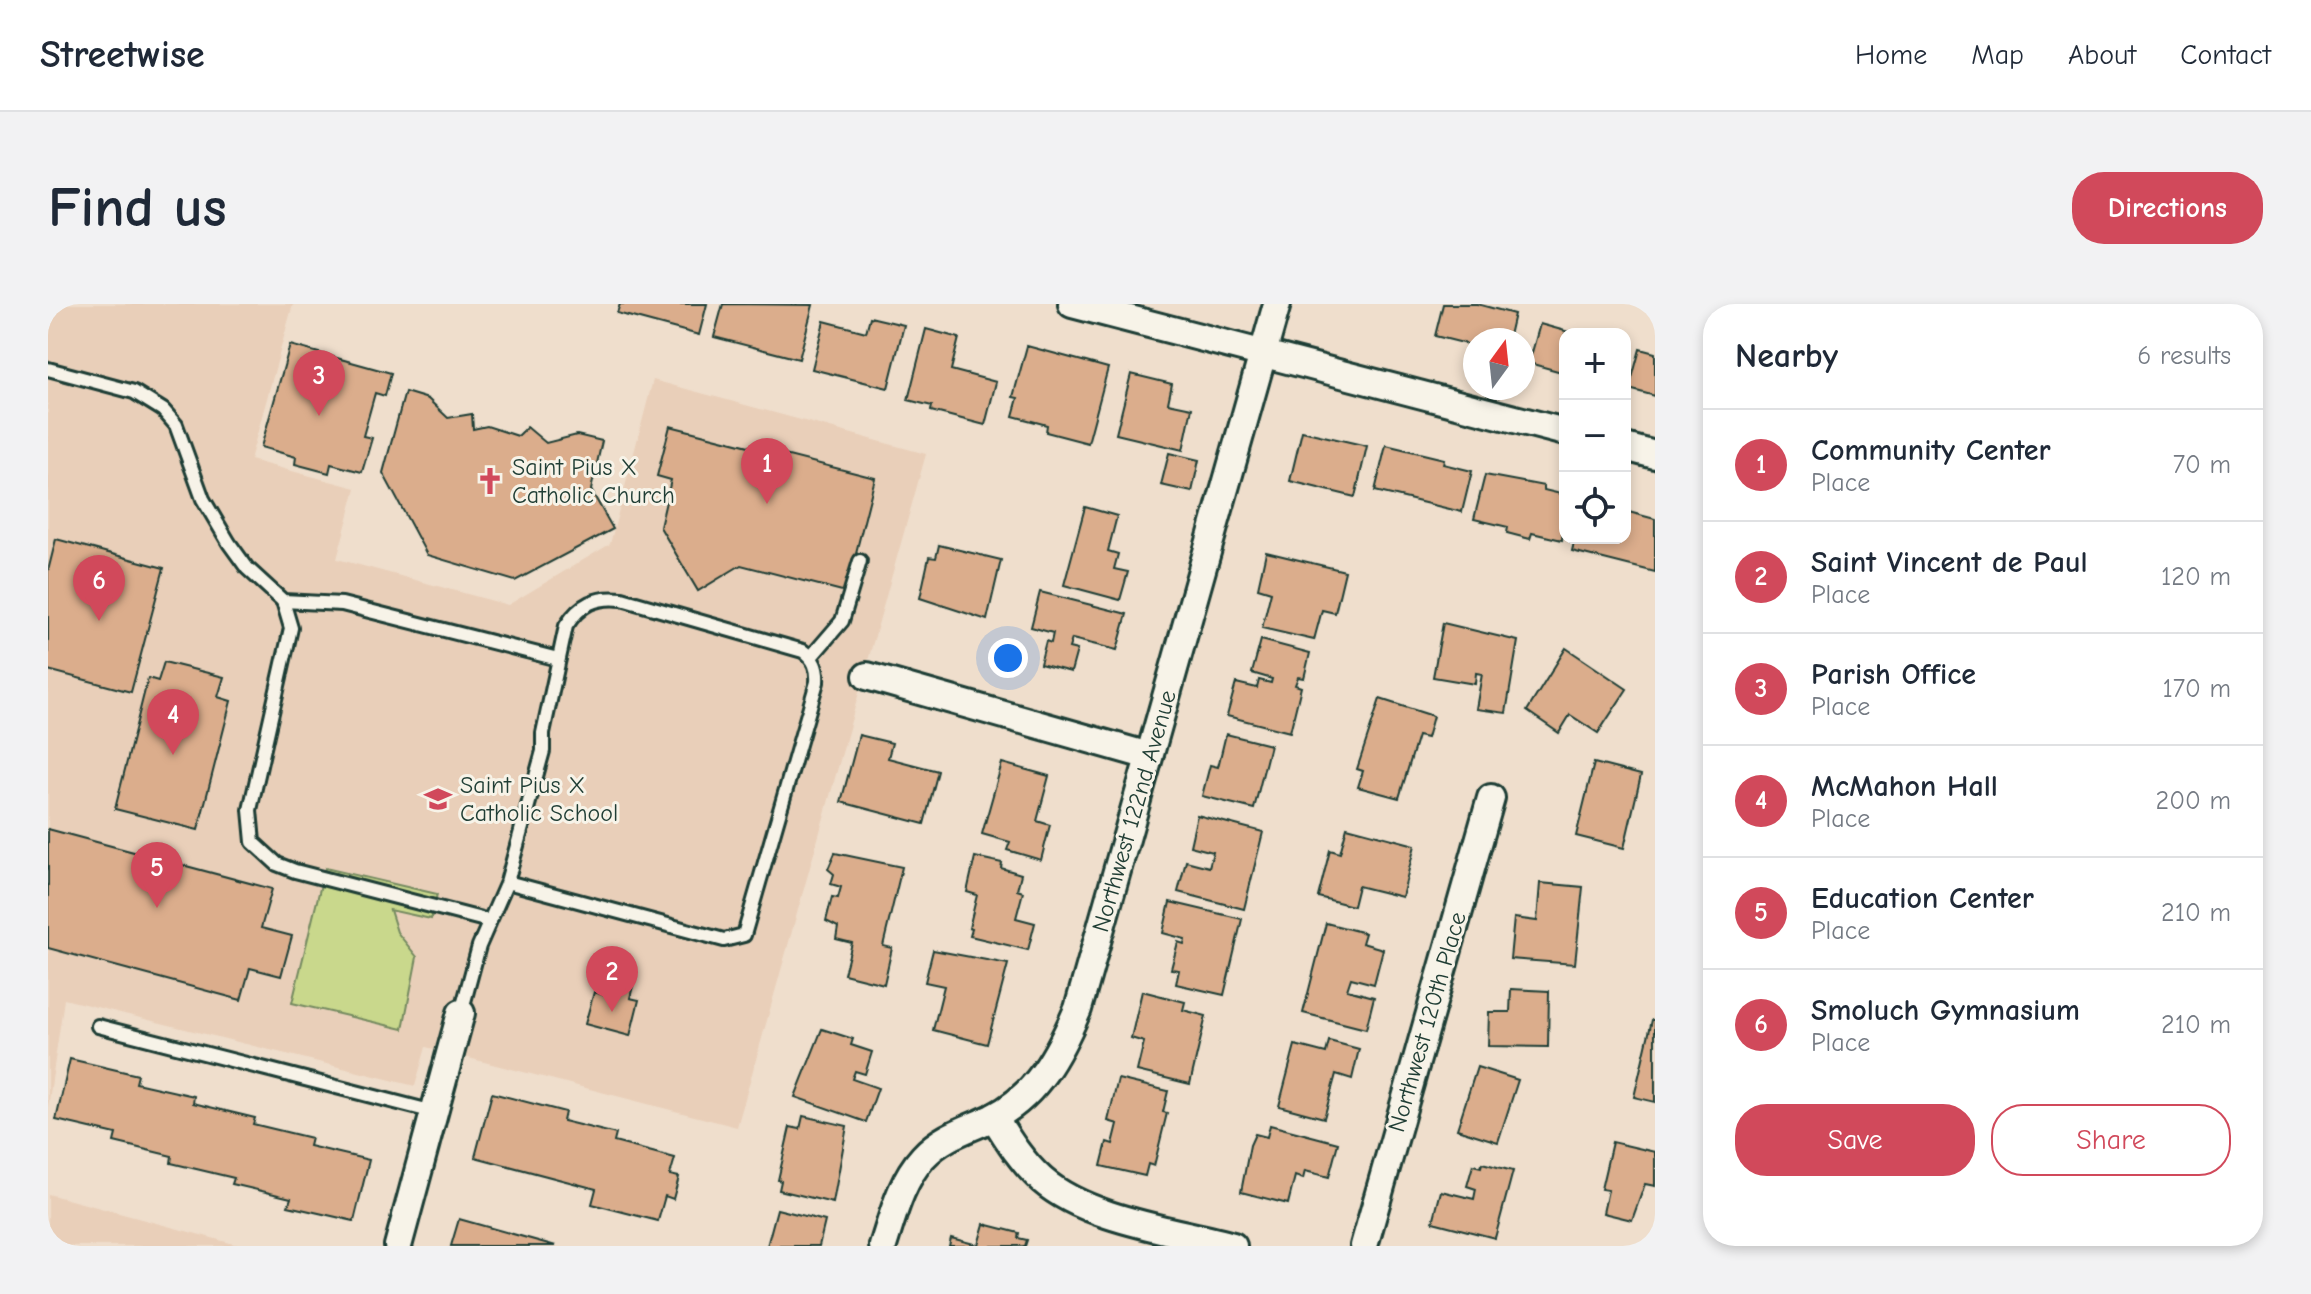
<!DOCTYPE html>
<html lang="en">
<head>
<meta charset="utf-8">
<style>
	body { margin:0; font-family:"Comic Neue",sans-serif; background:#f2f2f3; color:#1f2937 }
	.controls { position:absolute; right:24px; top:24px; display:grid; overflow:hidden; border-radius:16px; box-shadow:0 4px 12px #0003 }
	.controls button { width:72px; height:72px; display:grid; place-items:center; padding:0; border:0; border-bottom:2px solid #e0e1e3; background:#fff; color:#1f2937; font:40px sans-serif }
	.compass { position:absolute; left:1415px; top:24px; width:72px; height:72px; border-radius:50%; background:#fff; box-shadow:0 4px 12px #0003; rotate:15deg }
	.you { position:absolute; left:960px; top:354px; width:28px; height:28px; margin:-20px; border:6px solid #fff; border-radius:50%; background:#1a73e8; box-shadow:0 0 0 12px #1a73e833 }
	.badge { display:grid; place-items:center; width:52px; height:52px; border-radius:50%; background:#d1495b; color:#fff; font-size:26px; font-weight:700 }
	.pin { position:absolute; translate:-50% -66px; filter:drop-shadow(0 2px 4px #0008) }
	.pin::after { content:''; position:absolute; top:42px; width:28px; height:24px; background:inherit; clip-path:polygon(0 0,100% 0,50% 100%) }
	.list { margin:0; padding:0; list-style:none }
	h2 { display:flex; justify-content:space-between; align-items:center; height:104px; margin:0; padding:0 32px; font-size:34px }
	h2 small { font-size:26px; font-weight:400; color:#747a83 }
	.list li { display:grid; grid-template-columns:52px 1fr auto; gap:24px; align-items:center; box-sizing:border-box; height:112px; padding:0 32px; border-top:2px solid #e0e1e3 }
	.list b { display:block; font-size:30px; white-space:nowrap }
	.list p { margin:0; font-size:26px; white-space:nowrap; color:#747a83 }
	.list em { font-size:26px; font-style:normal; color:#747a83 }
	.actions { display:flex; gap:16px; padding:24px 32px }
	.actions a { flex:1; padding:18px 0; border:2px solid #d1495b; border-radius:32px; text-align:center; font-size:28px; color:#d1495b }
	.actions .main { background:#d1495b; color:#fff }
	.icon { flex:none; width:44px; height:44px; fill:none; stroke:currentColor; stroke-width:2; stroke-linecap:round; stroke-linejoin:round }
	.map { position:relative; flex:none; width:1607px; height:942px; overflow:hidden; border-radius:32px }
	header { display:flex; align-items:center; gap:48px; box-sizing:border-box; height:112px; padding:0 40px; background:#fff; border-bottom:2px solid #e0e1e3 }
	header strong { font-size:38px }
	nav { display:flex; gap:44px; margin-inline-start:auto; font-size:28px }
	.intro { display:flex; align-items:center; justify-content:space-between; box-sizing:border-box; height:192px; padding:0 48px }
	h1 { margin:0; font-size:56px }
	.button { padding:20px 36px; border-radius:32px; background:#d1495b; color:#fff; font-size:28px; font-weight:700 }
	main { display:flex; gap:48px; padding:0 48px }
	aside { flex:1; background:#fff; border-radius:32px; box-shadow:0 4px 12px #0003 }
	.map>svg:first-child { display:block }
</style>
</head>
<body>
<header>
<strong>Streetwise</strong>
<nav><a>Home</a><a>Map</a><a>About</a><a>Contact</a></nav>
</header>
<div class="intro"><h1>Find us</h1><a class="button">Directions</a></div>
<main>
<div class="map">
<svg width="1607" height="942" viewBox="0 0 1607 942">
	<rect width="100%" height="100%" fill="#efdecc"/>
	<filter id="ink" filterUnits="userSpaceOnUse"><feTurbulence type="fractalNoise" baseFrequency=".0125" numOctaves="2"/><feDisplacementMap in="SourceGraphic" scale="16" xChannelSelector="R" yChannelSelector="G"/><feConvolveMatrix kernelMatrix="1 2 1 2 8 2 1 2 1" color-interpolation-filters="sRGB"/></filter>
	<g filter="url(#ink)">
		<g fill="#e9cfb9">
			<path d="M 0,0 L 245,0 L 202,156 L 308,184 L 289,255 L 460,301 L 562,240 L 605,76 L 878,150 L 689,823 L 378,743 L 367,782 L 16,695 L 0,803 Z"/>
			<path d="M 0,890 L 164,934 L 193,942 L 0,942 Z"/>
		</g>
		<path fill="#c9d88c" stroke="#748a60" stroke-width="2" d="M 277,564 L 389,590 L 383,615 L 342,606 L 349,628 L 369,653 L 355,725 L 244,699 Z"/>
		<g fill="#dbad8c" stroke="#1f3d34" stroke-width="2">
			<path d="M 572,0 L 659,0 L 651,31 L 569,9 Z"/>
			<path d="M 675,0 L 765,1 L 751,55 L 666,33 Z"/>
			<path d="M 1395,0 L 1429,0 L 1466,10 L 1460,36 L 1427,36 L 1427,42 L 1387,32 Z"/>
			<path d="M 822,13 L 856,21 L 840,84 L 764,65 L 776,17 L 818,28 Z"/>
			<path d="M 1492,20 L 1528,30 L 1517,30 L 1517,69 L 1481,59 Z"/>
			<path d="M 878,25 L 911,34 L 903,66 L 948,78 L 937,121 L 883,107 L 884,102 L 860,96 Z"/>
			<path d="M 242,41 L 343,69 L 337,92 L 327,89 L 315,132 L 324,134 L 314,168 L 283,160 L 281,169 L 247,160 L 248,153 L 213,143 Z"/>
			<path d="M 979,42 L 1060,64 L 1040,139 L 998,128 L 999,121 L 965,112 L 970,94 L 965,93 Z"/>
			<path d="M 1592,45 L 1607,49 L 1607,92 L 1581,85 Z"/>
			<path d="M 1083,70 L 1124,80 L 1120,99 L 1144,104 L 1135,146 L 1068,130 Z"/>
			<path d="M 357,88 L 380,95 L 400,114 L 424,110 L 425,125 L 439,122 L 470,132 L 479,123 L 498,139 L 529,131 L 554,137 L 543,186 L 565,225 L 467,277 L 379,251 L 335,169 Z"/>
			<path d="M 622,122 L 827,174 L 798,288 L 693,261 L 650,287 L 612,223 L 623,176 L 609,172 Z"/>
			<path d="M 1254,127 L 1319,142 L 1307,193 L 1242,177 Z"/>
			<path d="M 1338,141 L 1396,155 L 1395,160 L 1424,167 L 1414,208 L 1327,187 Z"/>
			<path d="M 1121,149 L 1151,156 L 1144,188 L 1113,181 Z"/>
			<path d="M 1437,171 L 1496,182 L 1496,186 L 1517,191 L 1514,236 L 1484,229 L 1482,235 L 1459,229 L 1460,223 L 1426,215 Z"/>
			<path d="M 1037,203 L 1069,212 L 1060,247 L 1070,250 L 1066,265 L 1080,268 L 1072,296 L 1016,281 Z"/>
			<path d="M 1577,207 L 1607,215 L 1607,268 L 1524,247 L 1527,234 L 1577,234 Z"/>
			<path d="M 8,235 L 116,264 L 83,388 L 0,366 L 0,267 Z"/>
			<path d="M 891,241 L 953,256 L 939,316 L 872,294 L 881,253 L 888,254 Z"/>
			<path d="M 1218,248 L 1297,267 L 1287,309 L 1274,306 L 1266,336 L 1214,324 L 1223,288 L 1210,284 Z"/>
			<path d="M 992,288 L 1079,310 L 1069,346 L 1024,335 L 1021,344 L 1029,346 L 1023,368 L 992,360 L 998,337 L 1003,339 L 1005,329 L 983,323 Z"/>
			<path d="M 1395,319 L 1470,337 L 1458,409 L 1428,405 L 1434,370 L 1428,369 L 1427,380 L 1385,373 Z"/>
			<path d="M 1213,336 L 1262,349 L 1256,374 L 1250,373 L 1247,381 L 1253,383 L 1242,428 L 1179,412 L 1188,379 L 1209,384 L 1211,376 L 1223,379 L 1224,375 L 1204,369 Z"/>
			<path d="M 1518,344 L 1579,385 L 1550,429 L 1522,411 L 1511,429 L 1479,407 Z"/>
			<path d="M 116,358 L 176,373 L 170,393 L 183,397 L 150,526 L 67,505 L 100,374 L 110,377 Z"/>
			<path d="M 1332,395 L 1385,412 L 1379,434 L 1370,432 L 1351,494 L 1310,483 L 1315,467 L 1309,465 Z"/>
			<path d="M 1178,430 L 1222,441 L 1206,505 L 1154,492 L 1162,461 L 1170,463 Z"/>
			<path d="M 811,431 L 844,439 L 840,454 L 890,467 L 876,520 L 793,498 Z"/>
			<path d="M 954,459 L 1001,472 L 989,517 L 1002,521 L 993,556 L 959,546 L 962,538 L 934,530 Z"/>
			<path d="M 1546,459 L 1593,471 L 1576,544 L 1528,532 Z"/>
			<path d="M 1149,511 L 1215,528 L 1196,605 L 1130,588 L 1138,557 L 1161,563 L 1165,548 L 1142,542 Z"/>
			<path d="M 1299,523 L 1367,541 L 1354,593 L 1310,582 L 1305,602 L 1270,593 L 1282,546 L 1292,549 Z"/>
			<path d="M 0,525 L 224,585 L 213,624 L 244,632 L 233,672 L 202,664 L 193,696 L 0,644 Z"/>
			<path d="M 787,549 L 854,563 L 835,642 L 844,644 L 836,680 L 796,670 L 804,639 L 788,635 L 790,623 L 778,617 L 784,593 L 790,594 L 793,583 L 783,580 L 786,570 L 780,565 Z"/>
			<path d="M 927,553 L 954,559 L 953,564 L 973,570 L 969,586 L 975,588 L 968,614 L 987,619 L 980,646 L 922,632 L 924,625 L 921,624 L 929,591 L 919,588 Z"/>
			<path d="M 1492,579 L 1535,583 L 1527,660 L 1462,655 L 1466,614 L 1489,617 Z"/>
			<path d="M 1122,598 L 1194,615 L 1176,691 L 1128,680 L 1131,666 L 1123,665 L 1130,638 L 1136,640 L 1137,635 L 1115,629 Z"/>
			<path d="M 1278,619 L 1317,629 L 1314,639 L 1335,645 L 1326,680 L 1303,674 L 1299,686 L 1326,693 L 1318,725 L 1255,709 Z"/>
			<path d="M 885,646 L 960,660 L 939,740 L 885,726 L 896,682 L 877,678 Z"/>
			<path d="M 565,677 L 585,682 L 582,694 L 591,696 L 582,732 L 537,720 L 546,688 L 560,692 Z"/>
			<path d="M 1463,685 L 1501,687 L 1500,743 L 1440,742 L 1441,708 L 1462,708 Z"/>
			<path d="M 1094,687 L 1137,698 L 1135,706 L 1158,712 L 1142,780 L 1089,767 L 1096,738 L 1083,734 Z"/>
			<path d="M 1604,716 L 1607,716 L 1607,798 L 1586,793 Z"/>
			<path d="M 774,725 L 805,735 L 803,741 L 824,748 L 817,770 L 807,767 L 804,775 L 830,784 L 818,818 L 747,793 Z"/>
			<path d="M 1281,737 L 1311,745 L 1304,775 L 1288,770 L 1276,814 L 1231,802 L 1247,741 L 1278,749 Z"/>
			<path d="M 22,755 L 90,771 L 88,779 L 146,792 L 145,799 L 207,814 L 205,820 L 263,834 L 261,842 L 321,856 L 306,917 L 240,902 L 243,894 L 184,880 L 186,874 L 123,859 L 124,852 L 66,838 L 68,830 L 8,816 Z"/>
			<path d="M 1429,763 L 1470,776 L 1450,838 L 1409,825 Z"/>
			<path d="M 1070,775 L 1120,787 L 1115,808 L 1119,809 L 1106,862 L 1100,860 L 1097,872 L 1053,862 L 1059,838 L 1065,840 L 1070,820 L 1060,817 Z"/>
			<path d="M 444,789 L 517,808 L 515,817 L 568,830 L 566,838 L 627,854 L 622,871 L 631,873 L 625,895 L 617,892 L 610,917 L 544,900 L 548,885 L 427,853 Z"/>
			<path d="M 755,812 L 799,822 L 785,899 L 731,886 L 733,877 L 730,876 L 742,823 L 752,825 Z"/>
			<path d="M 1222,821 L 1290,839 L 1281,873 L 1257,867 L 1255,875 L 1247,872 L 1240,900 L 1193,888 L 1202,841 L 1207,830 L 1219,833 Z"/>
			<path d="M 1564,838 L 1607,848 L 1607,882 L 1597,880 L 1584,916 L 1555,909 L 1560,886 L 1553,885 Z"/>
			<path d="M 1434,859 L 1465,867 L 1447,934 L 1385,918 L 1393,887 L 1426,895 L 1428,885 L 1419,882 L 1425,861 L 1433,863 Z"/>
			<path d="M 729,905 L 777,917 L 771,942 L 719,942 Z"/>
			<path d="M 411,915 L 508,942 L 403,942 Z"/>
			<path d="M 936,920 L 971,929 L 970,934 L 979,936 L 977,942 L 901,942 L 903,934 L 930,941 Z"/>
		</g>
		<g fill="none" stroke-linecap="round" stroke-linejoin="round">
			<g stroke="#1f3d34" stroke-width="18">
				<g id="service">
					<path d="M 0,65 L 86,88 L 115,106 L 128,121 L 155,195 L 181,239 L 199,264 L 235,297 L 294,300 L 510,355"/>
					<path d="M 235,297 L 243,324 L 202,506 L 205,538 L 229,560 L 247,567 L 441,617"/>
					<path d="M 763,353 L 794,317 L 812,257"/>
					<path d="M 413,709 L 431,642 L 459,578 L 495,447 L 495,429 L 518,322 C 532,300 548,292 574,295 L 755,347 C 766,355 770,364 769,378 L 696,631 L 676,636 L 459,578"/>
					<path d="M 50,722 L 386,808"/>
				</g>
			</g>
			<g stroke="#1f3d34" stroke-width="32">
				<g id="minor">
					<path d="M 1024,0 L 1517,128"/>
					<path d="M 1577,143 L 1607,151"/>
					<path d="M 819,372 L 1101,452"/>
					<path d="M 946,813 C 960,836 974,858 994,876 C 1040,916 1126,926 1185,942"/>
					<path d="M 350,942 L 413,709"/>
					<path d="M 835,942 C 845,911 853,877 875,853 C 894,832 920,825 944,814 C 989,792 1011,749 1030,705 L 1229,0"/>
					<path d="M 1316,942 L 1443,494"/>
				</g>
			</g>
			<use href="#service" stroke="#f7f3e8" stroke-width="12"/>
			<use href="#minor" stroke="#f7f3e8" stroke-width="26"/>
		</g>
	</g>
	<defs>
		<g id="church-bare" transform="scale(2.16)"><path d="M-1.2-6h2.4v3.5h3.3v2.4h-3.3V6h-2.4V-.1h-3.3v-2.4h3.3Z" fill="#d1495b" stroke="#f7f3e8" stroke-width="2.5" paint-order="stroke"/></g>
		<g id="school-bare" transform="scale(2.16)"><path d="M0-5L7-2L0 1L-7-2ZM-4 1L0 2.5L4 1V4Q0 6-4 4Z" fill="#d1495b" stroke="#f7f3e8" stroke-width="2.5" paint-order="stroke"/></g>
	</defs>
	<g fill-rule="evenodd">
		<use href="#church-bare" x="442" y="177"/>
		<use href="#school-bare" x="390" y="495"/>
	</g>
	<g text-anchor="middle" stroke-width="6" stroke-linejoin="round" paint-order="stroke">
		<g font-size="24" fill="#1f3d34" stroke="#f7f3e8" text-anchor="start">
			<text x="464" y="171">Saint Pius X<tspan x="464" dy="28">Catholic Church</tspan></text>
			<text x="412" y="489">Saint Pius X<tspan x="412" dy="28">Catholic School</tspan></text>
		</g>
		<g font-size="24" fill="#1f3d34" stroke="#f7f3e8">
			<text transform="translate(1086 507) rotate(-74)" y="8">Northwest 122nd Avenue</text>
			<text transform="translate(1379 718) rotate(-74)" y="8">Northwest 120th Place</text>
		</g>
	</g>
</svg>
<div class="controls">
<button>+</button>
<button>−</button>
<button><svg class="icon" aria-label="locate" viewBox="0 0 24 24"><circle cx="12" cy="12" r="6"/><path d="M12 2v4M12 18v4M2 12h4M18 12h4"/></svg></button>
</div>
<svg class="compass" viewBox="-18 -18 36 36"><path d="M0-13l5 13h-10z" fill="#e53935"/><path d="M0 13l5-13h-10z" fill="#747a83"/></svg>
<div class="you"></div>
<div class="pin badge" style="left:719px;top:200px">1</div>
<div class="pin badge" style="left:564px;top:708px">2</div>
<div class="pin badge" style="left:271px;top:112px">3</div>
<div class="pin badge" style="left:125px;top:451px">4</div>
<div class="pin badge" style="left:109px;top:604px">5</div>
<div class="pin badge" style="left:51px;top:317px">6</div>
</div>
<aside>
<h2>Nearby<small>6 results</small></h2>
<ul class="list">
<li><span class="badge">1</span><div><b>Community Center</b><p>Place</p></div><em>70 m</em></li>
<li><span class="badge">2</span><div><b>Saint Vincent de Paul</b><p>Place</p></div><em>120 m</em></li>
<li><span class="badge">3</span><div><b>Parish Office</b><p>Place</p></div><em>170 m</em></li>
<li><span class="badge">4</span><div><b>McMahon Hall</b><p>Place</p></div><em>200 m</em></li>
<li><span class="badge">5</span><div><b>Education Center</b><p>Place</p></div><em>210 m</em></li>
<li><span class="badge">6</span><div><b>Smoluch Gymnasium</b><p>Place</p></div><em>210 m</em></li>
</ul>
<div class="actions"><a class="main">Save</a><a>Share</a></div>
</aside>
</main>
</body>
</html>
